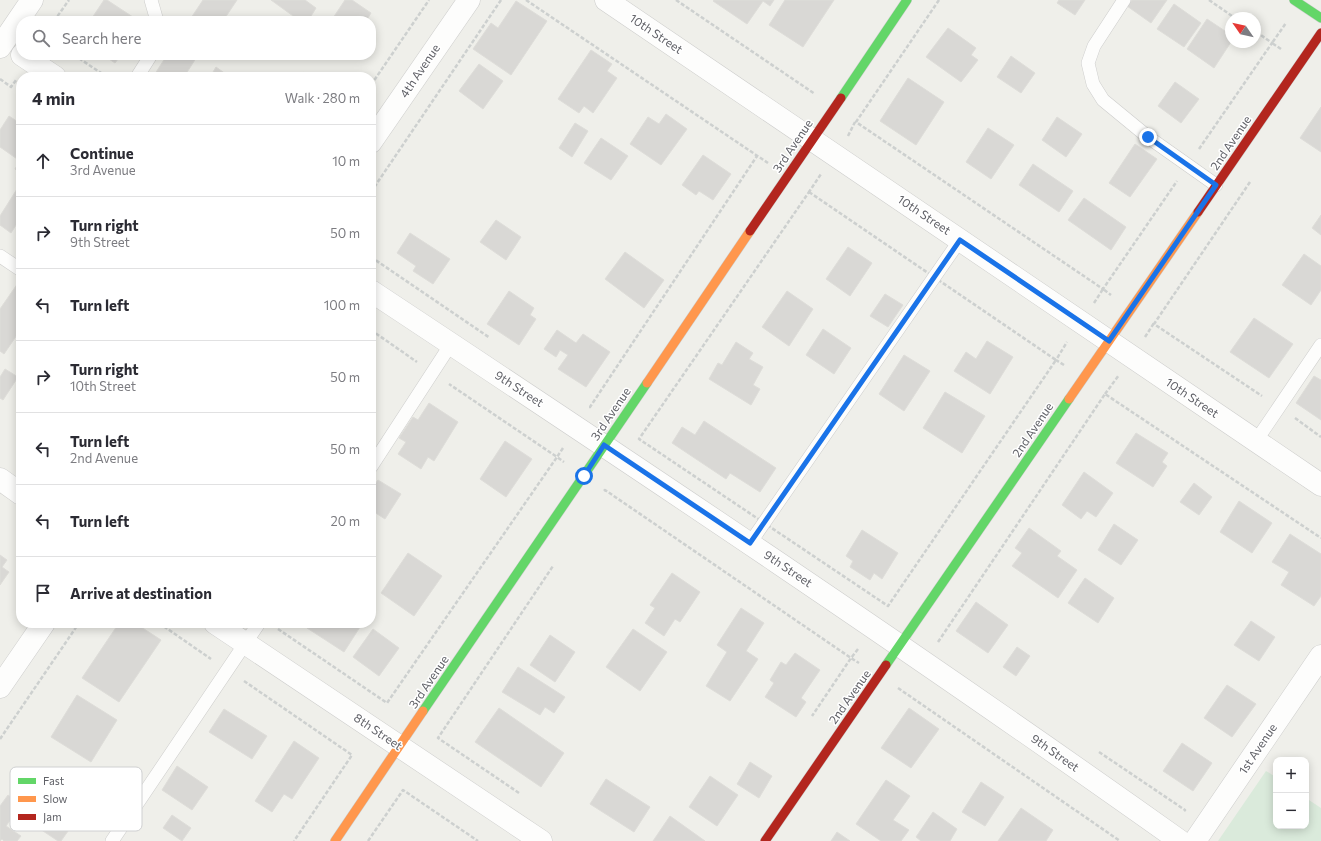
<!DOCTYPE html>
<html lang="en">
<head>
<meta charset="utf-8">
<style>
	body { margin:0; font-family:Commissioner,sans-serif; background:#f7f7f7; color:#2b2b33 }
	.controls { position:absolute; right:12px; bottom:12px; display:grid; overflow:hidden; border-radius:8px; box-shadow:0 2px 10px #0003 }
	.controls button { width:36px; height:36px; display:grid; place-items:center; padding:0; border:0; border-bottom:1px solid #e1e1e2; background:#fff; color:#2b2b33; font:20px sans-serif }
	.compass { position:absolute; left:1225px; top:12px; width:36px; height:36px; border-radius:50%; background:#fff; box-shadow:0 2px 10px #0003; rotate:304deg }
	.stop { position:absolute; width:12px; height:12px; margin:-9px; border:3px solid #1a73e8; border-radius:50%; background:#fff }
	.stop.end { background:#1a73e8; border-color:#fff; box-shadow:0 1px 4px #0008 }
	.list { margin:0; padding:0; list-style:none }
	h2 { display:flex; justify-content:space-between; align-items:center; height:52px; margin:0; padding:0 16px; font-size:17px }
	h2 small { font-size:13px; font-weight:400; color:#7c7c81 }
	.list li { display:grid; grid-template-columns:26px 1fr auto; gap:12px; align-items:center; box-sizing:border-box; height:72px; padding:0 16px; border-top:1px solid #e1e1e2 }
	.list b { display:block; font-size:15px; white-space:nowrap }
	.list p { margin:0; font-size:13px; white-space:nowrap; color:#7c7c81 }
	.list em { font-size:13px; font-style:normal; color:#7c7c81 }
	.icon { flex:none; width:22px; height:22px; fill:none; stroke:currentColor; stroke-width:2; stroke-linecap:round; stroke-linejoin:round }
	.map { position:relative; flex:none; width:1321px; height:841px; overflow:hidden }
	.search { position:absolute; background:#fff; box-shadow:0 2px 10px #0003; left:16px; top:16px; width:360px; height:44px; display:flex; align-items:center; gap:10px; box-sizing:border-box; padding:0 14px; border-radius:16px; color:#7c7c81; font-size:15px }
	.panel { position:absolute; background:#fff; box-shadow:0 2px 10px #0003; left:16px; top:72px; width:360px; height:556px; border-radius:16px }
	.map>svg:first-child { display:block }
</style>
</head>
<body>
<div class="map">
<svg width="1321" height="841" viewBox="0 0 1321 841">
	<rect width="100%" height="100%" fill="#efefea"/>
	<path fill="#daeadb" d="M 1266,771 L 1276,777 L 1276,826 L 1306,826 L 1306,798 L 1321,808 L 1321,841 L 1218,841 Z"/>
	<g fill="#d9d8d5" stroke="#deddd9">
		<path d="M 104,0 L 107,0 L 139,21 L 90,21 Z"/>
		<path d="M 203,0 L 237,0 L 223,21 L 189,21 Z"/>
		<path d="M 271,0 L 305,0 L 316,8 L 308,21 L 300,21 Z"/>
		<path d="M 345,0 L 352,0 L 371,13 L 366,21 L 331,21 Z"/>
		<path d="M 714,0 L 774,0 L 770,6 L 763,1 L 747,24 L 713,1 Z"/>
		<path d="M 785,0 L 834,0 L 803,47 L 769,25 Z"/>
		<path d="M 1059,0 L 1085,0 L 1075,15 L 1057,3 Z"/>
		<path d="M 1132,0 L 1167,0 L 1151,23 L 1127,6 Z"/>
		<path d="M 516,1 L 547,21 L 511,75 L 473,49 L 491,23 L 498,28 Z"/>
		<path d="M 1174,4 L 1201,23 L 1184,47 L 1157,29 Z"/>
		<path d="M 1207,19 L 1231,35 L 1231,42 L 1214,68 L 1187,49 Z"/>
		<path d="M 948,28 L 976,48 L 971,55 L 978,60 L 961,82 L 926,57 Z"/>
		<path d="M 591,50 L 612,64 L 607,71 L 617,78 L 593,113 L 584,106 L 579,113 L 558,99 Z"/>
		<path d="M 103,55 L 121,55 L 115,63 Z"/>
		<path d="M 167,55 L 198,55 L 184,77 L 153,77 Z"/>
		<path d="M 1011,56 L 1035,73 L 1021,93 L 997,77 Z"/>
		<path d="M 479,64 L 503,81 L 483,109 L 459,91 Z"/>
		<path d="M 216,67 L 230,77 L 210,77 Z"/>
		<path d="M 303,72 L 309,77 L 300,77 Z"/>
		<path d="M 908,78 L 944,102 L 916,145 L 880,121 Z"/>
		<path d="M 1175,82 L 1199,99 L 1181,123 L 1158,106 Z"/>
		<path d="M 1321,107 L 1321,152 L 1300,138 Z"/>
		<path d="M 666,114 L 687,129 L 661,165 L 630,144 L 648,117 L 659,124 Z"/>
		<path d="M 9,116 L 21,124 L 21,173 L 15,169 L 20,161 L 0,147 L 0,130 Z"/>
		<path d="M 1057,117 L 1082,134 L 1066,157 L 1042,140 Z"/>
		<path d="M 575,123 L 588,131 L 572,157 L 559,148 Z"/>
		<path d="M 988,128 L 1014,145 L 991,179 L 966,162 Z"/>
		<path d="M 601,138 L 628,156 L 611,180 L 584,163 Z"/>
		<path d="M 1135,144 L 1157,159 L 1130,197 L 1109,183 Z"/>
		<path d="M 703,155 L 731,174 L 713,200 L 699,191 L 696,195 L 682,185 Z"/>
		<path d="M 1033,164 L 1073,191 L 1059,212 L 1019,185 Z"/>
		<path d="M 17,189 L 21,191 L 21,217 L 11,233 L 0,225 L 0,216 Z"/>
		<path d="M 1084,198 L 1126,227 L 1111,250 L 1068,220 Z"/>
		<path d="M 1321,215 L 1321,235 L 1312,228 Z"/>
		<path d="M 496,220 L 521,237 L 506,260 L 480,242 Z"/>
		<path d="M 410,233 L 450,259 L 433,284 L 413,271 L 416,266 L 397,253 Z"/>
		<path d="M 21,237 L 21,245 L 17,243 Z"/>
		<path d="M 848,247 L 872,263 L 850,296 L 826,279 Z"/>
		<path d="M 625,252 L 664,280 L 644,308 L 605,279 Z"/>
		<path d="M 1304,254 L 1321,266 L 1321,290 L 1311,305 L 1282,285 Z"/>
		<path d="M 18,283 L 21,284 L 21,329 L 4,354 L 0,351 L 0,309 Z"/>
		<path d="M 509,291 L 534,308 L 530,315 L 536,319 L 519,345 L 487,324 Z"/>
		<path d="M 787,291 L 813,309 L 789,346 L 762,327 Z"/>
		<path d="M 885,294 L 903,305 L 888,327 L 870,316 Z"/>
		<path d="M 1254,318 L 1293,344 L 1269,378 L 1230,352 Z"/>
		<path d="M 823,329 L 851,348 L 834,374 L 806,355 Z"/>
		<path d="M 557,330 L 576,343 L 583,334 L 610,352 L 586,387 L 558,369 L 568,355 L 560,350 L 556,357 L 544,349 Z"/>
		<path d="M 987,341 L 1013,357 L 990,394 L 954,371 L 966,352 L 976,359 Z"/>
		<path d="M 736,342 L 753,353 L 749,359 L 763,367 L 753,385 L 760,389 L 751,405 L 709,379 L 718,363 L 722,365 Z"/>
		<path d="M 904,355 L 930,371 L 904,411 L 879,394 Z"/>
		<path d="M 5,369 L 18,377 L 3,400 L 0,398 L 0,377 Z"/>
		<path d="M 1314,376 L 1321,380 L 1321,420 L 1296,403 Z"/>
		<path d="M 945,392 L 985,416 L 962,453 L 923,428 Z"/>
		<path d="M 429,403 L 458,422 L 434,461 L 428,457 L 421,469 L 398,454 L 406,442 L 399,438 L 413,417 L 418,420 Z"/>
		<path d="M 704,421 L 776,468 L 760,492 L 730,473 L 726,479 L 672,443 L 682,427 L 695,435 Z"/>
		<path d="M 1136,433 L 1168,453 L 1162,462 L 1167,466 L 1153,487 L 1116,463 Z"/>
		<path d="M 505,441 L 532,459 L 506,497 L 480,479 Z"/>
		<path d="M 1084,472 L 1113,493 L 1096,517 L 1087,511 L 1081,519 L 1062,505 Z"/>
		<path d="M 378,480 L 401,494 L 385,519 L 371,510 L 371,490 Z"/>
		<path d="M 1194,483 L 1212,497 L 1199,515 L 1180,502 Z"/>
		<path d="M 1239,501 L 1272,523 L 1252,553 L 1220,532 Z"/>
		<path d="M 1114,524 L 1138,540 L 1121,565 L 1098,550 Z"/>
		<path d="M 1029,528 L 1061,551 L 1057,556 L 1077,570 L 1058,598 L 1012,566 L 1022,553 L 1015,548 Z"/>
		<path d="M 862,530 L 898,553 L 882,579 L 874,573 L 870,580 L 850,567 L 853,561 L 846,556 Z"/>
		<path d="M 1290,534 L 1321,554 L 1321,596 L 1314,606 L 1281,585 L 1289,572 L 1272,562 Z"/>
		<path d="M 408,553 L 442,576 L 414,616 L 381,593 Z"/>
		<path d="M 0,555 L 7,560 L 2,567 L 9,572 L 0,585 Z"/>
		<path d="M 672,573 L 700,592 L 680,622 L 675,619 L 664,636 L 645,623 L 655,608 L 650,605 Z"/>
		<path d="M 1085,578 L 1114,598 L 1098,623 L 1068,603 Z"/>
		<path d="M 976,602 L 1008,625 L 988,653 L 956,631 Z"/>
		<path d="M 741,608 L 764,623 L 746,651 L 758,659 L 730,701 L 706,686 L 727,652 L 717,645 Z"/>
		<path d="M 1251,621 L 1275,637 L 1259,661 L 1234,645 Z"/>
		<path d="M 119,623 L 135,623 L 161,640 L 119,702 L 82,678 Z"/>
		<path d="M 311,623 L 353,623 L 360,627 L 344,652 L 307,628 Z"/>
		<path d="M 373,629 L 399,648 L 379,676 L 353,657 Z"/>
		<path d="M 633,629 L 667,652 L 640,691 L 606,667 Z"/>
		<path d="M 550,635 L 575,652 L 555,682 L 530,665 Z"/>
		<path d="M 1017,647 L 1030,656 L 1016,676 L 1003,667 Z"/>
		<path d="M 795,653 L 820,670 L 801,698 L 806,702 L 796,717 L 765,697 L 774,683 L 770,680 L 781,662 L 786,665 Z"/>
		<path d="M 518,667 L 565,697 L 554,713 L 545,707 L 540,715 L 502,692 Z"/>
		<path d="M 1227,685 L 1256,704 L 1232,737 L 1204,718 Z"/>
		<path d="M 77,695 L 117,720 L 91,762 L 51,737 Z"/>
		<path d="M 499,708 L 564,753 L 541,787 L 475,742 Z"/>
		<path d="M 909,708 L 939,729 L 911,768 L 881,748 Z"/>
		<path d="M 224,709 L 267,736 L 252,759 L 209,732 Z"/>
		<path d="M 294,741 L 319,758 L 292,799 L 284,794 L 272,812 L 255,801 Z"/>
		<path d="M 1182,743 L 1212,763 L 1193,791 L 1163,771 Z"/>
		<path d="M 750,762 L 772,776 L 759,798 L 737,784 Z"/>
		<path d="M 177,766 L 208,787 L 192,810 L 162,790 Z"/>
		<path d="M 710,776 L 738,795 L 717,826 L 689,807 Z"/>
		<path d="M 606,779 L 650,807 L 634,832 L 590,804 Z"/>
		<path d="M 886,780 L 910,796 L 893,820 L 909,830 L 901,841 L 881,841 L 856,824 Z"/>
		<path d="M 981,782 L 1004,797 L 985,826 L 962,812 Z"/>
		<path d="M 8,795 L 21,805 L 6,826 L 21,836 L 17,841 L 4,841 L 2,839 L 0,841 L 0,806 Z"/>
		<path d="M 46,795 L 78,817 L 61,841 L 58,841 L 28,821 Z"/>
		<path d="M 1021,808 L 1053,830 L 1046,841 L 998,841 Z"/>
		<path d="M 933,812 L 957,829 L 950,841 L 921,841 L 916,837 Z"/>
		<path d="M 172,815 L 191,828 L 182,841 L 163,828 Z"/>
		<path d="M 670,816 L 705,841 L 653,841 Z"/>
		<path d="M 837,832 L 850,841 L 831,841 Z"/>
	</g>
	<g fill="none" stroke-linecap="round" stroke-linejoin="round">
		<g stroke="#cdcdcc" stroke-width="14">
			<g id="lane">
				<path d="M 151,0 L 157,21"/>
				<path d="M 1124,0 L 1094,46 L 1088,63 L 1093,84 L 1103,100 L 1148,137 L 1216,185"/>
				<path d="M 137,77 L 151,55"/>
				<path d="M 0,256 L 21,270"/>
				<path d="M 1256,441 L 1321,345"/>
				<path d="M 371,467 L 451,344"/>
				<path d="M 750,543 L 960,240"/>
				<path d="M 112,841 L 259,623"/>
			</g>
		</g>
		<g stroke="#cdcdcc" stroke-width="23">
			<g id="street">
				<path d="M 606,0 L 1321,485"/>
				<path d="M 0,47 L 32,0"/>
				<path d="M 22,55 L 55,77"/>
				<path d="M 371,142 L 469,0"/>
				<path d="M 371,291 C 643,471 914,652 1180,841"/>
				<path d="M 0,479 L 21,494"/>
				<path d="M 215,623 L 541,841"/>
				<path d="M 0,687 L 44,623"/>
				<path d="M 1195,841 L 1321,656"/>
			</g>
		</g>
		<g stroke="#cccdcd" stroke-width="10">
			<g id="fast">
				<path d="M 1294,0 L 1321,18"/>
				<path d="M 841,98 L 907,0"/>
				<path d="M 886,665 L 1069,399"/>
				<path d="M 423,711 L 647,383"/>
			</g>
		</g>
		<g stroke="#cccdcd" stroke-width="10">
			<g id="slow">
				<path d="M 647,383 L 750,231"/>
				<path d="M 1069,399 L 1198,212"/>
				<path d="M 335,841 L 423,711"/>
			</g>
		</g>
		<g stroke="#cccdcd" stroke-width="10">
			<g id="jam">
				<path d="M 1198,212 L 1321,33"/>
				<path d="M 750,231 L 841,98"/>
				<path d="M 765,841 L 886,665"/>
			</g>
		</g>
		<g stroke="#cdd0cf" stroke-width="2.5" stroke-dasharray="4 2" stroke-linecap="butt">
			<path d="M 526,0 L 768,163"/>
			<path d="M 676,0 L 815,94"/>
			<path d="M 939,0 L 856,122 L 1103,289 L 1177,181"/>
			<path d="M 1209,0 L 1235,18"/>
			<path d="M 54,21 L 69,0"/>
			<path d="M 1281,49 L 1272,43 L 1286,23"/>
			<path d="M 74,55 L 107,77"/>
			<path d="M 0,79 L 11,87 L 16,80"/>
			<path d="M 371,85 L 429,0"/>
			<path d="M 848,136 L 855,122"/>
			<path d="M 1199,149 L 1272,43 L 1255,31"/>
			<path d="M 1250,182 L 1154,324 L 1262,396"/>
			<path d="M 371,192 L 501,0"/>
			<path d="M 808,192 L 809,192 L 821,174"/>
			<path d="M 809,192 L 1056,360 L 888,606 L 639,439 Z"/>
			<path d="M 371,257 L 490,338"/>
			<path d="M 1094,303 L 1103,289 L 1111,295"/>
			<path d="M 371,330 L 417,362"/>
			<path d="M 1145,337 L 1154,323"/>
			<path d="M 1064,365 L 1056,360 L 1067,342"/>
			<path d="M 1105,394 L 1119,375"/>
			<path d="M 589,407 L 590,407 L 757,156"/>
			<path d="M 1295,418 L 1321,437"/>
			<path d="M 563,448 L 557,457 L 564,462"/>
			<path d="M 604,491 L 605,490 L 851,658 L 812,716"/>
			<path d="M 159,623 L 211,659"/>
			<path d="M 278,629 L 387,703 L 557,457 L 449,384"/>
			<path d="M 938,642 L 1105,394 L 1321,538"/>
			<path d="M 858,649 L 851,658 L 859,663"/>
			<path d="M 244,681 L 352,755 L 294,841"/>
			<path d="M 898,688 L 1120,841"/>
			<path d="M 0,739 L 79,623"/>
			<path d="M 1099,752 L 1185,810 L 1184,811"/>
			<path d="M 519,793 L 438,738 L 553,566"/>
			<path d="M 368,841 L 403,790 L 478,841"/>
		</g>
		<use href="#lane" stroke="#fdfdfc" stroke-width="13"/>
		<use href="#street" stroke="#fdfdfc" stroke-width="22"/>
		<use href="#fast" stroke="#63d668" stroke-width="9"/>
		<use href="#slow" stroke="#ff974d" stroke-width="9"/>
		<use href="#jam" stroke="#b3261e" stroke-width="9"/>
	</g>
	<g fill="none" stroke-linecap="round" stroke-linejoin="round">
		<path stroke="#1a73e8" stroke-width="5" d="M 584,476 L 604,445 L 750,543 L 960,240 L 1109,341 L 1216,185 L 1148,137"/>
	</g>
	<g text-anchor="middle" stroke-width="3" stroke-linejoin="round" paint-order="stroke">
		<g font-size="12" fill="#606167" stroke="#fff">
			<text transform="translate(656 34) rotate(34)" y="4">10th Street</text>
			<text transform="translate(420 71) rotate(-56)" y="4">4th Avenue</text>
			<text transform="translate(1231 143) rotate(-56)" y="4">2nd Avenue</text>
			<text transform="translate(793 146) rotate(-56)" y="4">3rd Avenue</text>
			<text transform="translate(924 215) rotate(34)" y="4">10th Street</text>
			<text transform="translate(519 389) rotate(33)" y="4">9th Street</text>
			<text transform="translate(1192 398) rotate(34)" y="4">10th Street</text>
			<text transform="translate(611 414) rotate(-56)" y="4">3rd Avenue</text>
			<text transform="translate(1033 430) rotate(-56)" y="4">2nd Avenue</text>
			<text transform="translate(788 569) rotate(34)" y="4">9th Street</text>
			<text transform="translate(429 682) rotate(-56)" y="4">3rd Avenue</text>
			<text transform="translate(850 697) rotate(-55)" y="4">2nd Avenue</text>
			<text transform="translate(378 732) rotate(34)" y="4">8th Street</text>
			<text transform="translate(1258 749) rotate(-56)" y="4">1st Avenue</text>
			<text transform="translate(1055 753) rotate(35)" y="4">9th Street</text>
		</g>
	</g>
	<rect x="10" y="767" width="132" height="64" rx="6" fill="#fff" stroke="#cfd0d1" stroke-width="1"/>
	<rect x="18" y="778" width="18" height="6" fill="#63d668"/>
	<rect x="18" y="796" width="18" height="6" fill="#ff974d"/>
	<rect x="18" y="814" width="18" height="6" fill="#b3261e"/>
	<g font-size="11" fill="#606167">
		<text x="43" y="785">Fast</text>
		<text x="43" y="803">Slow</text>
		<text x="43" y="821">Jam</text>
	</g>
</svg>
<div class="controls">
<button>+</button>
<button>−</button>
</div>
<svg class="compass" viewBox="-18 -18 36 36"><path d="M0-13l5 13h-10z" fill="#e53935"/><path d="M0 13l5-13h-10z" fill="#7c7c81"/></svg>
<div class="stop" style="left:584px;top:476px"></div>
<div class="stop end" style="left:1148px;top:137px"></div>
<div class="search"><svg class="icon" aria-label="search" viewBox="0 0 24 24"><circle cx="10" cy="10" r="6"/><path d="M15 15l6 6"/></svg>Search here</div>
<section class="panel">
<h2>4 min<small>Walk · 280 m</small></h2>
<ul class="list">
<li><svg class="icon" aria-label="ahead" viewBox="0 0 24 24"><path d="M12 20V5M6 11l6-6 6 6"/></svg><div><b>Continue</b><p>3rd Avenue</p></div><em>10 m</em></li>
<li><svg class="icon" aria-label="right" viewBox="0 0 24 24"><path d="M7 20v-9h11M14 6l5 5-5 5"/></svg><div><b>Turn right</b><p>9th Street</p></div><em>50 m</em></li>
<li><svg class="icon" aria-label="left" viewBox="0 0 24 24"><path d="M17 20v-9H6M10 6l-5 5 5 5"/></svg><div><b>Turn left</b></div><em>100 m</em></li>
<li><svg class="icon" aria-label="right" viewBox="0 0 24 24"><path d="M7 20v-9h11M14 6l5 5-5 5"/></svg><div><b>Turn right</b><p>10th Street</p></div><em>50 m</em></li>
<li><svg class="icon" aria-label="left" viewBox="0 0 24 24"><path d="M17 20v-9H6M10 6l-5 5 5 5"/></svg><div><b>Turn left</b><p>2nd Avenue</p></div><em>50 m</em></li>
<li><svg class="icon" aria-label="left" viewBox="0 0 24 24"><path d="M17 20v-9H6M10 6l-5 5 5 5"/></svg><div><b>Turn left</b></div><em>20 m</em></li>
<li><svg class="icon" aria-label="arrive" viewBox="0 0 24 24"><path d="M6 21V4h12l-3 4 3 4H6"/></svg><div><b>Arrive at destination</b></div></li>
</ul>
</section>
</div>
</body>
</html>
